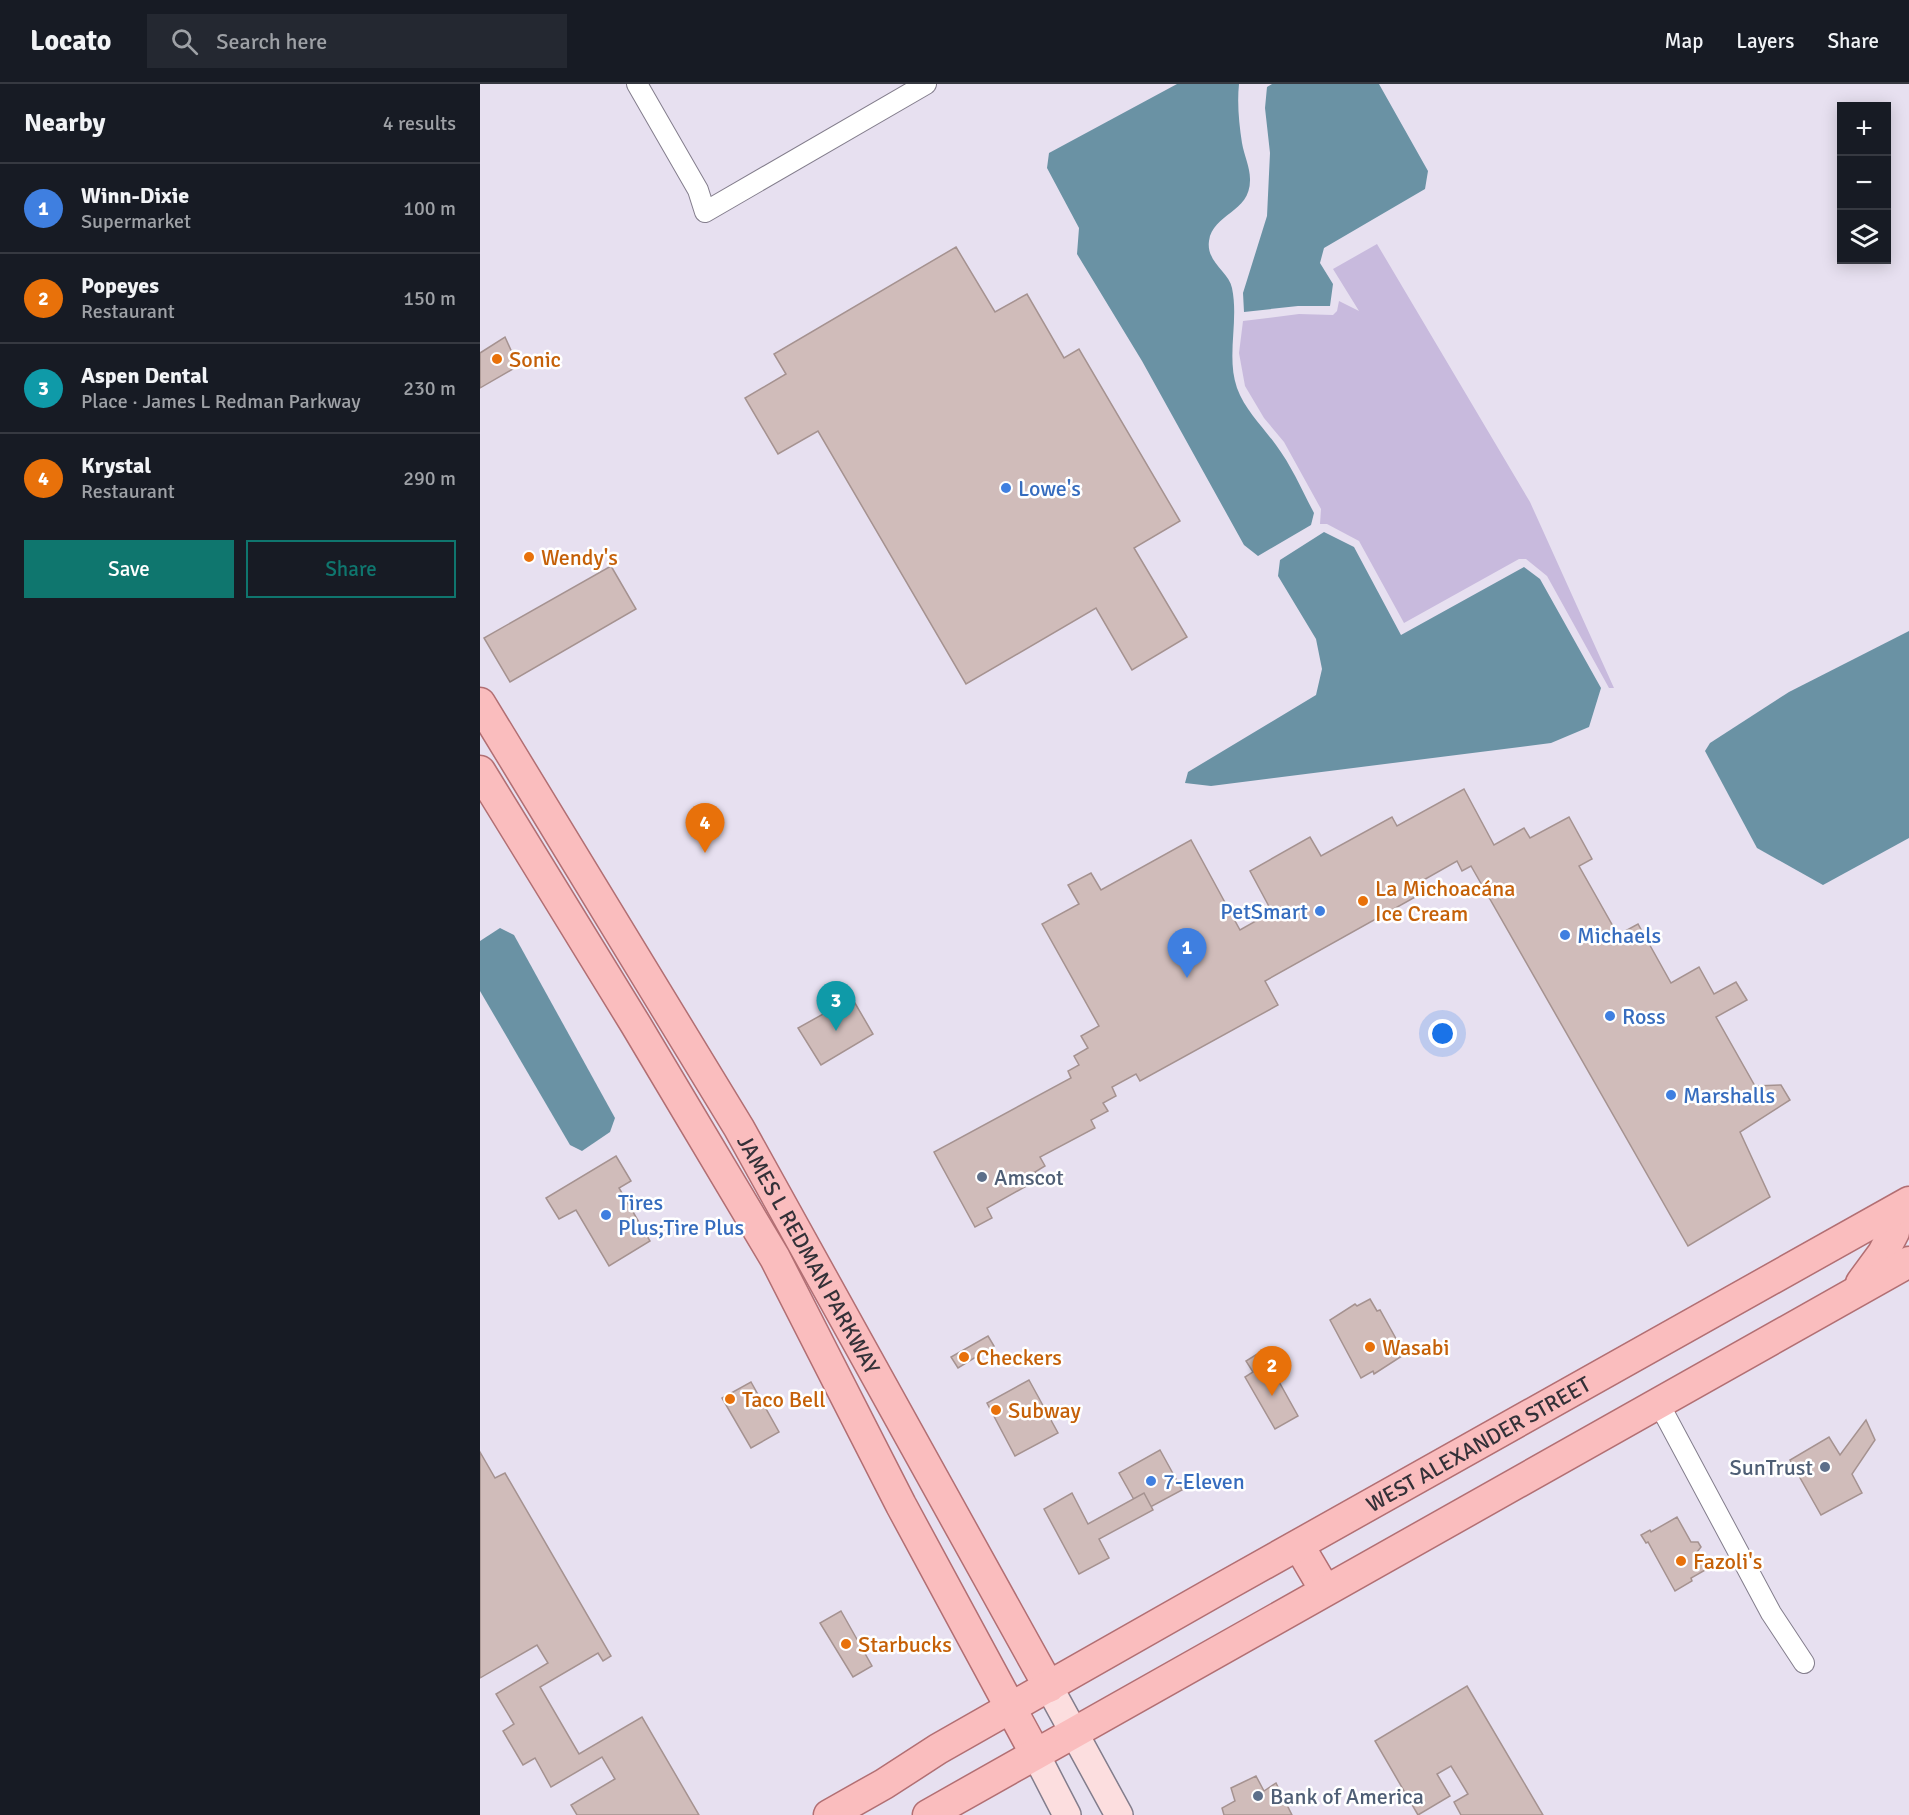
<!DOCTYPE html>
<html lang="en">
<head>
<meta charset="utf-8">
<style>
	body { margin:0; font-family:Signika,sans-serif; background:#242831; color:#f1f3f6 }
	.controls { position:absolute; right:18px; top:18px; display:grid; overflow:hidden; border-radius:0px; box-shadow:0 3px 15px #0003 }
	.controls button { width:54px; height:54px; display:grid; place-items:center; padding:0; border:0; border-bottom:2px solid #363941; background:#171b24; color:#f1f3f6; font:30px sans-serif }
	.you { position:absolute; left:963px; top:950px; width:21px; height:21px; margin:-15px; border:4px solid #fff; border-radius:50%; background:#1a73e8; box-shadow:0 0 0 9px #1a73e833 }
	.badge { display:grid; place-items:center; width:39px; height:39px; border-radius:50%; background:#0f766e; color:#fff; font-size:20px; font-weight:700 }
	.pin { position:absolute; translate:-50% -50px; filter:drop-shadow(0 2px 3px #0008) }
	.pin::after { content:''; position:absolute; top:32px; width:21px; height:18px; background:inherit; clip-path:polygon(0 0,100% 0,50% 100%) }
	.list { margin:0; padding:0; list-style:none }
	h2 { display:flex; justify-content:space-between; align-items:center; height:78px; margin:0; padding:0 24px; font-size:26px }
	h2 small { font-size:20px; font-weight:400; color:#9ea1a6 }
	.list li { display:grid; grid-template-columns:39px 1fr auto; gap:18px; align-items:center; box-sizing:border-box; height:90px; padding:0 24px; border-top:2px solid #363941 }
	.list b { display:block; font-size:22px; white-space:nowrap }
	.list p { margin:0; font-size:20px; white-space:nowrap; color:#9ea1a6 }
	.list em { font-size:20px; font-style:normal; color:#9ea1a6 }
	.actions { display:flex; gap:12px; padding:18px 24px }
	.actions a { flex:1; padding:14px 0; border:2px solid #0f766e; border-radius:0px; text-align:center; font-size:21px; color:#0f766e }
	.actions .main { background:#0f766e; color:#fff }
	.icon { flex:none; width:33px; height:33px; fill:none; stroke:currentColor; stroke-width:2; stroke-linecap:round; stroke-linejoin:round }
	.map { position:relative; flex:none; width:1429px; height:1731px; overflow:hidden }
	header { display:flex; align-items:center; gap:36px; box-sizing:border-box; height:84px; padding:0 30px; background:#171b24; border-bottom:2px solid #363941 }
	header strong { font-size:28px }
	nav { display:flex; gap:33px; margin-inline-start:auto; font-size:21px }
	.search { width:420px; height:54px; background:#242831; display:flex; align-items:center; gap:15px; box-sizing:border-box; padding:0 21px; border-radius:0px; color:#9ea1a6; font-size:22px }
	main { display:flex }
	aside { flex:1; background:#171b24 }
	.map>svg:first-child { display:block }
</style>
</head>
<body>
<header>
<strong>Locato</strong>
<div class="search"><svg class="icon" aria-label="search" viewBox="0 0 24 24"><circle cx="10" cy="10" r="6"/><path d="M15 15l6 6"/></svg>Search here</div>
<nav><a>Map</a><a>Layers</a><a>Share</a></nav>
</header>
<main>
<aside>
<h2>Nearby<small>4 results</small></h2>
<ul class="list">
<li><span class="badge" style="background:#3f7fe0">1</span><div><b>Winn-Dixie</b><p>Supermarket</p></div><em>100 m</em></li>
<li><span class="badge" style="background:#e8710a">2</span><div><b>Popeyes</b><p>Restaurant</p></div><em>150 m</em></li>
<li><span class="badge" style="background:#0f9aa8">3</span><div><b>Aspen Dental</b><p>Place · James L Redman Parkway</p></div><em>230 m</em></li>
<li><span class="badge" style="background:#e8710a">4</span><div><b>Krystal</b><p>Restaurant</p></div><em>290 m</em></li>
</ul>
<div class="actions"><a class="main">Save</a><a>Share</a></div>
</aside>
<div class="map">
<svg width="1429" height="1731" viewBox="0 0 1429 1731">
	<rect width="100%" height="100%" fill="#e7e0f0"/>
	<path fill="#c8badd" d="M 897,160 L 1050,418 L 1134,604 L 1129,604 L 1067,492 L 1046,475 L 1039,475 L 924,539 L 879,457 L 847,440 L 840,440 L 841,425 L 804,358 L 784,334 L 765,302 L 759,269 L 763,237 L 819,230 L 853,231 L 857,227 L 859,217 L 879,227 L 853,185 Z"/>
	<g fill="#6a92a4">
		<path d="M 697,0 L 759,0 C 757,19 759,40 762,59 C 764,71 770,83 770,95 C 771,129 733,129 729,157 C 726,178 749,188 752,204 C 759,238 746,272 757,304 C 765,326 783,343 796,361 C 811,381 822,406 834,429 L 831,441 L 778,472 L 764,461 L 662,277 L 597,170 L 599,144 L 567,84 L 569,69 Z"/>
		<path d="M 792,0 L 899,0 L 948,87 L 945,105 L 844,164 L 840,179 L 853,200 L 850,222 L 818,222 L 764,228 L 763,209 L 787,132 L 790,69 L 785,24 L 787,3 Z"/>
		<path d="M 844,448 L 874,463 L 921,551 L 1044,483 L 1060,495 L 1121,604 L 1109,643 L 1071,659 L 731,702 L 705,699 L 708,688 L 836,611 L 842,585 L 836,555 L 798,492 L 800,476 Z"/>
		<path d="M 1429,547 L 1429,754 L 1343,801 L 1277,764 L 1225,667 L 1230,659 L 1309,608 Z"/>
		<path d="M 20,844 L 34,851 L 135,1034 L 130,1048 L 102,1067 L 90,1061 L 0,907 L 0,857 Z"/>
	</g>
	<g fill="#d0bcba" stroke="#a59290" stroke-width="1.5">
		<path d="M 476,163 L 515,228 L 547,210 L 584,274 L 599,265 L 700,437 L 654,464 L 707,553 L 652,586 L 616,524 L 486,600 L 338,347 L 298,370 L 265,314 L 306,290 L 294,270 Z"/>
		<path d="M 25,253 L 38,282 L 0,304 L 0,269 Z"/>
		<path d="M 131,482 L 156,525 L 30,598 L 4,554 Z"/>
		<path d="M 984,705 L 1014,761 L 1044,744 L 1050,754 L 1089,733 L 1112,775 L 1099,782 L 1138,851 L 1158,840 L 1191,899 L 1219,883 L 1234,910 L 1256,898 L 1267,916 L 1236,933 L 1275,1002 L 1301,1001 L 1310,1016 L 1260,1048 L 1290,1113 L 1208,1162 L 991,782 L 982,787 L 977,777 L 940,798 L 946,807 L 785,897 L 798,921 L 660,997 L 656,990 L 632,1003 L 636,1012 L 623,1019 L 628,1027 L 611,1036 L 615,1044 L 560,1073 L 565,1082 L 555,1088 L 559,1095 L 507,1124 L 512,1134 L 495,1143 L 454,1068 L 591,994 L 588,987 L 599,981 L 594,972 L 608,964 L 601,952 L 619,942 L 562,840 L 599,820 L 588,801 L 611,789 L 621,806 L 711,756 L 760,846 L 792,828 L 770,787 L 830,753 L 841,772 L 912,733 L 917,742 Z"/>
		<path d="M 372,914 L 393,950 L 341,981 L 318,944 Z"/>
		<path d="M 136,1072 L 151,1097 L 139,1104 L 170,1157 L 129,1182 L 96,1126 L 79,1135 L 66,1114 Z"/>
		<path d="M 890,1215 L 897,1227 L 900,1226 L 919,1260 L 917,1262 L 922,1272 L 894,1290 L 893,1287 L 881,1294 L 850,1236 L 875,1220 L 877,1222 Z"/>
		<path d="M 508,1252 L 514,1262 L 478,1284 L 471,1273 Z"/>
		<path d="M 782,1267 L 818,1332 L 795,1345 L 765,1293 L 773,1288 L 766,1277 Z"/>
		<path d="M 549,1296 L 578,1349 L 535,1372 L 507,1319 Z"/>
		<path d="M 271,1298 L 299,1348 L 271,1364 L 242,1314 Z"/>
		<path d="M 1386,1336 L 1395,1356 L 1372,1390 L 1382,1409 L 1341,1431 L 1310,1376 L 1349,1353 L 1360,1371 Z"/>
		<path d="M 680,1366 L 702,1406 L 661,1428 L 639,1389 Z"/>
		<path d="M 0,1368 L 15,1394 L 25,1389 L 131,1572 L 123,1577 L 118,1569 L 60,1603 L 99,1670 L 162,1633 L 219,1731 L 97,1731 L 91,1721 L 135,1695 L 122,1673 L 71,1703 L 55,1674 L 43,1681 L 23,1647 L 34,1640 L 16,1610 L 68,1579 L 57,1561 L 0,1594 Z"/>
		<path d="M 592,1409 L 608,1440 L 664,1409 L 673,1426 L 619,1455 L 629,1474 L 599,1490 L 564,1425 Z"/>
		<path d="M 1197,1433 L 1211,1458 L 1218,1458 L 1221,1463 L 1217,1468 L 1227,1485 L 1211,1494 L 1212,1497 L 1195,1507 L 1168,1458 L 1166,1459 L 1161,1451 L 1170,1446 L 1171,1448 Z"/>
		<path d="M 361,1527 L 392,1582 L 373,1593 L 340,1539 Z"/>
		<path d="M 987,1602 L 1063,1731 L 981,1731 L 974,1718 L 988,1710 L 971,1682 L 957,1690 L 970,1712 L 938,1731 L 895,1657 Z"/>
		<path d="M 776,1692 L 784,1707 L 796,1699 L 812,1731 L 744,1731 L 742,1724 L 755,1717 L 751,1704 Z"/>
	</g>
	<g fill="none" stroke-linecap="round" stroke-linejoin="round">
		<g stroke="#837d8c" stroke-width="22">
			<g id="street">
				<path d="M 157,0 L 218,106 L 225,128 L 446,0"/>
				<path d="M 1178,1318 L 1291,1529 L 1324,1579"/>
			</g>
		</g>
		<g stroke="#837d8c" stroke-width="30">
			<g id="secondary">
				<path d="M 569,1603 L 639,1731"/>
				<path d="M 555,1669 L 587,1731"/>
			</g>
		</g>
		<g stroke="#b26f73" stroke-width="33">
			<g id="primary">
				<path id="s1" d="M 0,619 L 259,1044 L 569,1603"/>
				<path d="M 0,687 L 156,941 L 295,1174 L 421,1421 L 555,1669"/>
				<path d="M 1381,1199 L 1403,1169 L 1414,1148 L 1417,1126"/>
				<path d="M 819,1462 L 845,1506"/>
				<path id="s2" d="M 349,1731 L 404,1700 L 458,1665 L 745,1502 L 1429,1118"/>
				<path d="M 448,1731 L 1429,1178"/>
			</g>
		</g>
		<use href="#street" stroke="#fff" stroke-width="20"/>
		<use href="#secondary" stroke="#fcdedf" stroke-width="27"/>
		<use href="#primary" stroke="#fabdbe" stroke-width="30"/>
	</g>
	<g fill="#e8710a" stroke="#fff" stroke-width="2">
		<circle cx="17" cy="275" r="6"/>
		<circle cx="49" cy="473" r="6"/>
		<circle cx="883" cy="817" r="6"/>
		<circle cx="890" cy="1263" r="6"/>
		<circle cx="484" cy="1273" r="6"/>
		<circle cx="250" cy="1315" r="6"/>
		<circle cx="516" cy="1326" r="6"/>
		<circle cx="1201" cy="1477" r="6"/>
		<circle cx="366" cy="1560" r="6"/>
	</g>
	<g fill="#3f7fe0" stroke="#fff" stroke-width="2">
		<circle cx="526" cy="404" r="6"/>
		<circle cx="840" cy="827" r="6"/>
		<circle cx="1085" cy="851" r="6"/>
		<circle cx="1130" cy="932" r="6"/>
		<circle cx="1191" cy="1011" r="6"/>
		<circle cx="126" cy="1131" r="6"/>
		<circle cx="671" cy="1397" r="6"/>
	</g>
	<g fill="#5c6f8a" stroke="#fff" stroke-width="2">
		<circle cx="502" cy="1093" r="6"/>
		<circle cx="1345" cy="1383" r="6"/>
		<circle cx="778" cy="1712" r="6"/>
	</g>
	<g text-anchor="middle" stroke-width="5" stroke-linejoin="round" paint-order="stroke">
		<g font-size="22" fill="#c56008" stroke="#fff" text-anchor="start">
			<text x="29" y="283">Sonic</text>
			<text x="61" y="481">Wendy's</text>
			<text x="895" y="812">La Michoacána<tspan x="895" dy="25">Ice Cream</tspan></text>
			<text x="902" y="1271">Wasabi</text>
			<text x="496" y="1281">Checkers</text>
			<text x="262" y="1323">Taco Bell</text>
			<text x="528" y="1334">Subway</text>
			<text x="1213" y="1485">Fazoli's</text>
			<text x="378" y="1568">Starbucks</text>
		</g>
		<g font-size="22" fill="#366cbe" stroke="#fff" text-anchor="start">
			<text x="538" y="412">Lowe's</text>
			<text x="828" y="835" text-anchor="end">PetSmart</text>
			<text x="1097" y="859">Michaels</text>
			<text x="1142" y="940">Ross</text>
			<text x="1203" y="1019">Marshalls</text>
			<text x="138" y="1126">Tires<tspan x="138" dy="25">Plus;Tire Plus</tspan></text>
			<text x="683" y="1405">7-Eleven</text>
		</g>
		<g font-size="22" fill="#4e5e75" stroke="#fff" text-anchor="start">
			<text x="514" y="1101">Amscot</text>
			<text x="1333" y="1391" text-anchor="end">SunTrust</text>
			<text x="790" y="1720">Bank of America</text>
		</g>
		<g font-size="22" fill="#343138" stroke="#fff">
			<text dy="8" stroke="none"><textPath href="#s1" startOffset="642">JAMES L REDMAN PARKWAY</textPath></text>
			<text dy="8" stroke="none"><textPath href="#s2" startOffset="748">WEST ALEXANDER STREET</textPath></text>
		</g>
	</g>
</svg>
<div class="controls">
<button>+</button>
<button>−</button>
<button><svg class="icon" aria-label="layers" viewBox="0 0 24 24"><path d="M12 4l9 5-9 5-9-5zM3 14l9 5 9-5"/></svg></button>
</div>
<div class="you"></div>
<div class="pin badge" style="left:707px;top:894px;background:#3f7fe0">1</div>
<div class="pin badge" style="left:792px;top:1312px;background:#e8710a">2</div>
<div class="pin badge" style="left:356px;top:947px;background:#0f9aa8">3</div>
<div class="pin badge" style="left:225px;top:769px;background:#e8710a">4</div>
</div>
</main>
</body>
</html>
